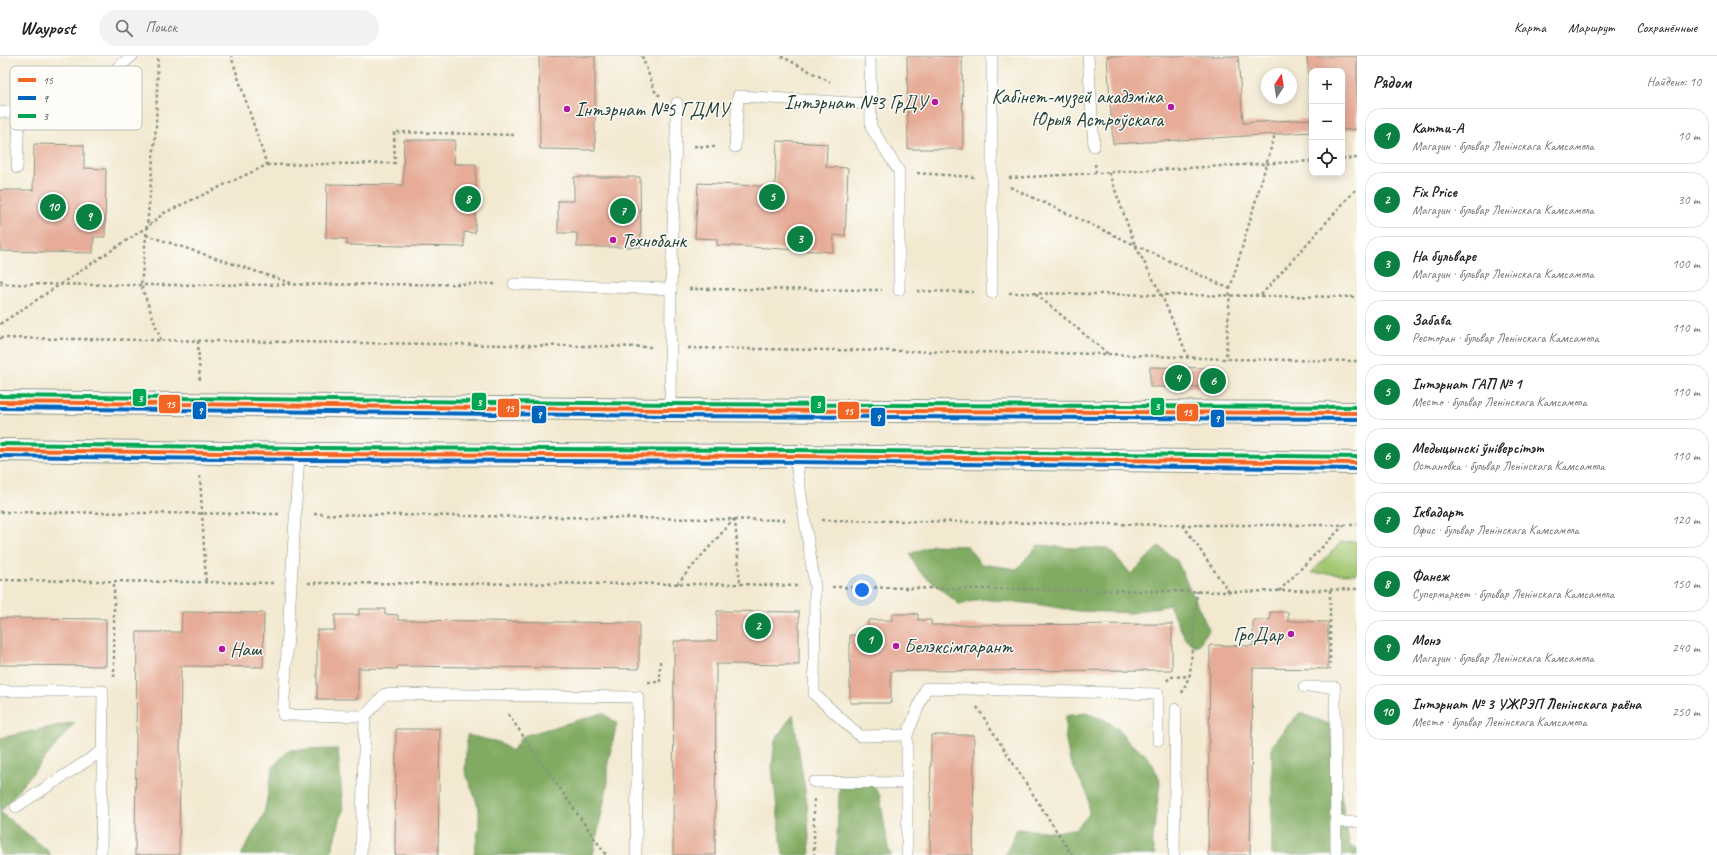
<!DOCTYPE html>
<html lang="ru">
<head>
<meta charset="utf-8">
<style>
	body { margin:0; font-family:Caveat,sans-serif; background:#f2f2f2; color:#222 }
	.controls { position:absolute; right:12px; top:12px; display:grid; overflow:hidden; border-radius:8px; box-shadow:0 2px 10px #0003 }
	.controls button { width:36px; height:36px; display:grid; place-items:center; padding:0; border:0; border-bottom:1px solid #e0e0e0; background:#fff; color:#222; font:20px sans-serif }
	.compass { position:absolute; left:1261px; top:12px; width:36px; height:36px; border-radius:50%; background:#fff; box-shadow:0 2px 10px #0003; rotate:12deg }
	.you { position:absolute; left:862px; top:534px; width:14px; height:14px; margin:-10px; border:3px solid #fff; border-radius:50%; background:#1a73e8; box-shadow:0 0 0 6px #1a73e833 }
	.badge { display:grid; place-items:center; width:26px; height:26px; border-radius:50%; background:#0b8043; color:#fff; font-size:13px; font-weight:700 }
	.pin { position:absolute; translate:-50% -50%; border:2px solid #fff; box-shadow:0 1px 4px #0006 }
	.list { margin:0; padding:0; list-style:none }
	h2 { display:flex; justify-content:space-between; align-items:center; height:52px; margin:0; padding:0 16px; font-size:17px }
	h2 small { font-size:13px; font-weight:400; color:#767676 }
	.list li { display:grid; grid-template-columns:26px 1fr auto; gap:12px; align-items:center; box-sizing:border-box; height:56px; margin:0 8px 8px; padding:0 8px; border:1px solid #e0e0e0; border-radius:16px }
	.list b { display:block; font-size:15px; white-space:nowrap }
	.list p { margin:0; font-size:13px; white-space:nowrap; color:#767676 }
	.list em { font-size:13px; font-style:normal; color:#767676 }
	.icon { flex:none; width:22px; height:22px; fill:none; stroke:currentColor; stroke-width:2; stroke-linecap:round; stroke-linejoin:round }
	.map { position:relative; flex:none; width:1357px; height:799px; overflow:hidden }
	header { display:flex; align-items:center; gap:24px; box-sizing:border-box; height:56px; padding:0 20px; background:#fff; border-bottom:1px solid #e0e0e0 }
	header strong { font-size:19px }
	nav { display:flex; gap:22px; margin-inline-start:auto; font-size:14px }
	.search { width:280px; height:36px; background:#f2f2f2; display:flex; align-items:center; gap:10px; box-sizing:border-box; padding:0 14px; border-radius:22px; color:#767676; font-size:15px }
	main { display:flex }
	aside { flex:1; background:#fff }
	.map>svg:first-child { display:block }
</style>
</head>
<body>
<header>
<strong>Waypost</strong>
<div class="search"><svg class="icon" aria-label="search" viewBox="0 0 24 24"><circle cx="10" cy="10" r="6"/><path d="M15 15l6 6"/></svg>Поиск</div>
<nav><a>Карта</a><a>Маршрут</a><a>Сохранённые</a></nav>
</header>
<main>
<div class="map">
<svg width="1357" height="799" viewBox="0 0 1357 799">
	<rect width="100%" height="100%" fill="#fdfcf7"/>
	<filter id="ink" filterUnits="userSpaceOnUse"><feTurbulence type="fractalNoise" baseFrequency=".025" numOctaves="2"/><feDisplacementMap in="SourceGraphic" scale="8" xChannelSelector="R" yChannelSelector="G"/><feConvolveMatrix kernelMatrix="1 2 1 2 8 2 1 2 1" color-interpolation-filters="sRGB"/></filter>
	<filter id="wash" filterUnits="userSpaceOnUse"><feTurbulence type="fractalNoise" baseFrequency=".012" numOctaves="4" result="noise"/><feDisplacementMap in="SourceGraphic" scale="16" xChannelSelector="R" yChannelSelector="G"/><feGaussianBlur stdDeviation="0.9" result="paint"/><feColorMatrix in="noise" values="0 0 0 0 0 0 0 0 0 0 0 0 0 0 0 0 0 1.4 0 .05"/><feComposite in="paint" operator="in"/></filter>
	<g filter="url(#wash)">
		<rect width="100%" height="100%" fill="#f3e9d1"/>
		<path fill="#a2c670" stroke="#608252" d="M 1357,485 L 1357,518 L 1311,517 L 1341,486 Z"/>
		<g fill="#81ab62" stroke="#50744b">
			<path d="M 933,489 L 967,490 L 981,508 L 1017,513 L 1038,489 L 1073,492 L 1108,492 L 1131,518 L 1159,490 L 1177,505 L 1209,574 L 1197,591 L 1186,584 L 1169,549 L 1132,557 L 1078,555 L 1035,548 L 979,543 L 960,549 L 919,515 L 910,498 Z"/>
			<path d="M 603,657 L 617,667 L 608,706 L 608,726 L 593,799 L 474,799 L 479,771 L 479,752 L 465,715 L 467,679 L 498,686 L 512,695 L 523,680 Z"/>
			<path d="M 1085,657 L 1103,663 L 1119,673 L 1128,686 L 1144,697 L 1153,709 L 1160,725 L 1152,789 L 1155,799 L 1005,799 L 1017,773 L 1057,776 L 1077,772 L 1089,758 L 1088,739 L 1070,705 L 1065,679 L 1066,660 Z"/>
			<path d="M 1300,657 L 1329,668 L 1350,791 L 1357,792 L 1357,799 L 1272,799 L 1272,690 L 1289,668 Z"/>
			<path d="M 793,658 L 807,747 L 810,799 L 783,799 L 772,712 L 775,684 Z"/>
			<path d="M 75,666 L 0,756 L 46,793 L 51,799 L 0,799 L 0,682 Z"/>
			<path d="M 338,693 L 343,754 L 330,799 L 241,799 L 264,758 L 273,711 L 288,694 Z"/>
			<path d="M 840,720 L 872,727 L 880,740 L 888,792 L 892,799 L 836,799 Z"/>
		</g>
		<g id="blocks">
			<g fill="#e6ac97">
				<path d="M 539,0 L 595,0 L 595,94 L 540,93 Z"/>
				<path d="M 907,0 L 962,0 L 963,93 L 908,93 Z"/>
				<path d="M 1107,0 L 1238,0 L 1243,67 L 1312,63 L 1312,76 L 1113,88 Z"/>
				<path d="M 1307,0 L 1357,0 L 1357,73 L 1342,74 L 1342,15 L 1312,15 L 1311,54 Z"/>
				<path d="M 404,84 L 455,84 L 454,108 L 476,108 L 475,177 L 464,176 L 464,191 L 347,189 L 347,183 L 326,182 L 327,128 L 403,129 Z"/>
				<path d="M 777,85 L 827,88 L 826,111 L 848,112 L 845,180 L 834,179 L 833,196 L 717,189 L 717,183 L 695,182 L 698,127 L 775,131 Z"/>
				<path d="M 34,88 L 84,89 L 84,112 L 106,113 L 105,181 L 94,181 L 93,197 L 0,195 L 0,134 L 33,134 Z"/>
				<path d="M 574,121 L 640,121 L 641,191 L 577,191 L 577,177 L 558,177 L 558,145 L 574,145 Z"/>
				<path d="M 1150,311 L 1206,312 L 1206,331 L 1150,331 Z"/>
				<path d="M 359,553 L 385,553 L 385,558 L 398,559 L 398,564 L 639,567 L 639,613 L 398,610 L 397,613 L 358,612 L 358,643 L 317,643 L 317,574 L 335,574 L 335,559 L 359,559 Z"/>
				<path d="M 717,555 L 799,556 L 799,609 L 716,608 L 715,799 L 673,799 L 674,585 L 717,585 Z"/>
				<path d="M 182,556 L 264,557 L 263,611 L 181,610 L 179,799 L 135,799 L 137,576 L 181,576 Z"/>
				<path d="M 1270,556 L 1288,556 L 1288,565 L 1328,566 L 1328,613 L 1253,612 L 1250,799 L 1208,799 L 1210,589 L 1253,590 L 1253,564 L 1270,564 Z"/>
				<path d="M 892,558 L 918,558 L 918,564 L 931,564 L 931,569 L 1172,568 L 1172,614 L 891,615 L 891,647 L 850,647 L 850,579 L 868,579 L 868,564 L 892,564 Z"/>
				<path d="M 0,562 L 106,563 L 106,610 L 0,609 Z"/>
				<path d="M 396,673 L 440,673 L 438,799 L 395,799 Z"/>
				<path d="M 931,679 L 974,679 L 973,799 L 930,799 Z"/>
			</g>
		</g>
	</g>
	<g filter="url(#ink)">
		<use href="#blocks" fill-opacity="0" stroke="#899382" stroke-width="1"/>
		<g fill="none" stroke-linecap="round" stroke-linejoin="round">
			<g stroke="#899382" stroke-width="12">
				<g id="lane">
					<path d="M 870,0 L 871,71 L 899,115 L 899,234"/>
					<path d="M 1088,0 L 1094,90"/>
					<path d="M 0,56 L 61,57 L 132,0"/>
					<path d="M 735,91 L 738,40 L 871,48"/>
					<path d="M 17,112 L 19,56"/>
					<path d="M 514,228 L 671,233"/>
					<path d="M 992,237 L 992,0"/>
					<path d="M 670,354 L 671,233 L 677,47"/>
					<path d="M 299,398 L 283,659 L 365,660"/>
					<path d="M 795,400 L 815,531 L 814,638 L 860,680 L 907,679"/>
					<path d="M 1304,631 L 1335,631 L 1336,799"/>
					<path d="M 0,635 L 103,635 L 101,799"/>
					<path d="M 814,726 L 907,727"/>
					<path d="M 16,751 L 102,695"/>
					<path d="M 1335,766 L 1357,766"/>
					<path d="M 361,799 L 365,660 L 385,638 L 638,641 L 636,799"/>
					<path d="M 907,799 L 907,679 L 926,632 L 1158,638 L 1158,684"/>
					<path d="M 1174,799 L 1176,653"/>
				</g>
			</g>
			<g stroke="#899382" stroke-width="24">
				<g id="primary">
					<path d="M 0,346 L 670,354 L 1357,357"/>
					<path d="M 0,394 L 299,398 L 795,400 L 1357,407"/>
				</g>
			</g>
			<g stroke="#899382" stroke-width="2.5" stroke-dasharray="3 3" stroke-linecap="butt">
				<path d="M 642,0 L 656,38 L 662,40"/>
				<path d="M 781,0 L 830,26"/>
				<path d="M 694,90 L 717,91"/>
				<path d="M 1342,103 L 1357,102"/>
				<path d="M 1095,108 L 1096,117"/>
				<path d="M 267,109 L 395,107 L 394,76 L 516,79"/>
				<path d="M 917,117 L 974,121"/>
				<path d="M 1109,117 L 1135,189 L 1162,240 L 1188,301"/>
				<path d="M 1009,122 L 1312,105"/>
				<path d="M 1010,131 L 1230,233 L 1226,303"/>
				<path d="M 146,179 L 294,228"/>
				<path d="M 0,224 L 7,228"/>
				<path d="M 0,228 L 141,229 L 497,228"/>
				<path d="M 689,233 L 882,234"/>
				<path d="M 1230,233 L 1275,78"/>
				<path d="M 917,235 L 974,236"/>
				<path d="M 1009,237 L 1357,241"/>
				<path d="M 1036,238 L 1108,298"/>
				<path d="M 1261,239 L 1357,132"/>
				<path d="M 0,268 L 147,171 L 156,70 L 158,0"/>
				<path d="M 0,282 L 653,291"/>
				<path d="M 161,284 L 141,229 L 147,171 L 164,157 L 267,109 L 231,0"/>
				<path d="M 198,285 L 200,326"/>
				<path d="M 688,292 L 1108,298 L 1226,303 L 1357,305"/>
				<path d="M 200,420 L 206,527"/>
				<path d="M 0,456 L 279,458"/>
				<path d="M 314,458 L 787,464"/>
				<path d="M 735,463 L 740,528"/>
				<path d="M 822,464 L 1183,469 L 1357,469"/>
				<path d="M 1183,469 L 1229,536"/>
				<path d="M 0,524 L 273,527"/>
				<path d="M 308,527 L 740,528 L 797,530"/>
				<path d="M 677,528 L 734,463"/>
				<path d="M 832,531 L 1230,536 L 1357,533"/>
				<path d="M 1330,534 L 1330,613"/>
				<path d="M 1279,535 L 1344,469"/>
				<path d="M 114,621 L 114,526"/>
				<path d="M 1167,625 L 1170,621 L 1189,620"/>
				<path d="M 648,626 L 660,626 L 660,605"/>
				<path d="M 1182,637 L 1190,618 L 1197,535"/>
				<path d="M 977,651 L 1072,799"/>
				<path d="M 508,658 L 606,799"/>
				<path d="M 814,743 L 814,799"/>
			</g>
			<use href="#lane" stroke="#fff" stroke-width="11"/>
			<use href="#primary" stroke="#fff" stroke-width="22"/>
			<g stroke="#fdfcf7" stroke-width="7">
				<g id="bus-1">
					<path d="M 0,346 L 670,354 L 1357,357"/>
					<path d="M 0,394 L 299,398 L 795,400 L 1357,407"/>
				</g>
			</g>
			<g stroke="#fdfcf7" stroke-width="7">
				<g id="bus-2">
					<path d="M 0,352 L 670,360 L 1357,363"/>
					<path d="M 0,400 L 299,404 L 795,406 L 1357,413"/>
				</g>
			</g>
			<g stroke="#fdfcf7" stroke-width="7">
				<g id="bus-3">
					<path d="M 0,340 L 670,348 L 1357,351"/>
					<path d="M 0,388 L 299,392 L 795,394 L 1357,401"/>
				</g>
			</g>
			<use href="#bus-1" stroke="#f26522" stroke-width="4"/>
			<use href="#bus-2" stroke="#0065bd" stroke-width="4"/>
			<use href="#bus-3" stroke="#00a651" stroke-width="4"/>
		</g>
	</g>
	<g fill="#b5179e" stroke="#fdfcf7" stroke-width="1.5">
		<circle cx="935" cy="46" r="4"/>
		<circle cx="1171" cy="51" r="4"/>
		<circle cx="567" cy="53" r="4"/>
		<circle cx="613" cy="184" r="4"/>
		<circle cx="1291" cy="578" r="4"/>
		<circle cx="896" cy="590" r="4"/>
		<circle cx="222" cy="593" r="4"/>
	</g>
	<g text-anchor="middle" stroke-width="3" stroke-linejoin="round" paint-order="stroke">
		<g font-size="20" fill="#1f3d34" stroke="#fdfcf7" text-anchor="start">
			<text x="1163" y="47" text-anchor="end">Кабінет-музей акадэміка<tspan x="1163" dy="23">Юрыя Астроўскага</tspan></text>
			<text x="927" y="53" text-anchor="end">Інтэрнат №3 ГрДУ</text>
			<text x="575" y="60">Інтэрнат №5 ГДМУ</text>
			<text x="621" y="191">Технобанк</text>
			<text x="1283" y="585" text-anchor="end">ГроДар</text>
			<text x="904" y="597">Белэксімгарант</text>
			<text x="230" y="600">Наш</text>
		</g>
	</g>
	<rect x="10" y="10" width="132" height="64" rx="6" fill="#fdfcf7" stroke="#bac3bc" stroke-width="1"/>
	<rect x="18" y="22" width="18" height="4" fill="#f26522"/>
	<rect x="18" y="40" width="18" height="4" fill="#0065bd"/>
	<rect x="18" y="58" width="18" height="4" fill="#00a651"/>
	<g font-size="11" fill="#1f3d34">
		<text x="43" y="28">15</text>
		<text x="43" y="46">9</text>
		<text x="43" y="64">3</text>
	</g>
	<g stroke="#fdfcf7" stroke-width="1.5">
		<rect x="132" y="332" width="15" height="19" rx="4" fill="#00a651"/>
		<rect x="471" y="336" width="16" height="19" rx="4" fill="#00a651"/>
		<rect x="158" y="338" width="23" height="20" rx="4" fill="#f26522"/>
		<rect x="810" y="339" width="16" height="19" rx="4" fill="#00a651"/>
		<rect x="1150" y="341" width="15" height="19" rx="4" fill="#00a651"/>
		<rect x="497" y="342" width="23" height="20" rx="4" fill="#f26522"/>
		<rect x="192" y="345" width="15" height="19" rx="4" fill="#0065bd"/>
		<rect x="837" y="345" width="23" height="19" rx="4" fill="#f26522"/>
		<rect x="1176" y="347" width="23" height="19" rx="4" fill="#f26522"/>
		<rect x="531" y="349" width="16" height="19" rx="4" fill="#0065bd"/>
		<rect x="870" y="351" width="16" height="20" rx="4" fill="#0065bd"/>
		<rect x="1210" y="353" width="15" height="19" rx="4" fill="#0065bd"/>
	</g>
	<g font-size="11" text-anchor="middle" font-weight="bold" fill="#fff">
		<text x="140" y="346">3</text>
		<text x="479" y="350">3</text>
		<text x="170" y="352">15</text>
		<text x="818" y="352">3</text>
		<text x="1157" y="354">3</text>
		<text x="509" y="356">15</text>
		<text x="200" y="358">9</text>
		<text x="848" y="359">15</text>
		<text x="1187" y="360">15</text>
		<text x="539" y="362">9</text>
		<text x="878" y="365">9</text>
		<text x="1217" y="366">9</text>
	</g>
</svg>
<div class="controls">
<button>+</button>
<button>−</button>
<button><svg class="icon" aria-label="locate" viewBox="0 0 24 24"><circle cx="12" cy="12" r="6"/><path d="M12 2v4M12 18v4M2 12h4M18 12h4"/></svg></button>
</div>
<svg class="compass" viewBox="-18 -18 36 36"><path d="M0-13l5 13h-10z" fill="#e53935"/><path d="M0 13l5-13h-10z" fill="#767676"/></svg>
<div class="you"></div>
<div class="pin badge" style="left:870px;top:584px">1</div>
<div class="pin badge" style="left:758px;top:570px">2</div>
<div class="pin badge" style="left:800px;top:183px">3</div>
<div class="pin badge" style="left:1178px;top:322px">4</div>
<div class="pin badge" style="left:772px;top:141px">5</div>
<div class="pin badge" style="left:1213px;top:325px">6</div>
<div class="pin badge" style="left:623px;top:155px">7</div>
<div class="pin badge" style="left:468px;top:143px">8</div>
<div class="pin badge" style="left:89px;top:161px">9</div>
<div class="pin badge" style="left:53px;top:151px">10</div>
</div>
<aside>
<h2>Рядом<small>Найдено: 10</small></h2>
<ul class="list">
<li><span class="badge">1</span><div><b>Катти-А</b><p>Магазин · бульвар Ленінскага Камсамола</p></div><em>10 m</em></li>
<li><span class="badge">2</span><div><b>Fix Price</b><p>Магазин · бульвар Ленінскага Камсамола</p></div><em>30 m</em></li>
<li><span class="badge">3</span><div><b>На бульваре</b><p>Магазин · бульвар Ленінскага Камсамола</p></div><em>100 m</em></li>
<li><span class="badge">4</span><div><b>Забава</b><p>Ресторан · бульвар Ленінскага Камсамола</p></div><em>110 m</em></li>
<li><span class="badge">5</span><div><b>Інтэрнат ГАП № 1</b><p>Место · бульвар Ленінскага Камсамола</p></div><em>110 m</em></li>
<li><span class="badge">6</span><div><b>Медыцынскі ўніверсітэт</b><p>Остановка · бульвар Ленінскага Камсамола</p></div><em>110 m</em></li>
<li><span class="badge">7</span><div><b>Іквадарт</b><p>Офис · бульвар Ленінскага Камсамола</p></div><em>120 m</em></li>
<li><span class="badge">8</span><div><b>Фанеж</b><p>Супермаркет · бульвар Ленінскага Камсамола</p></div><em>150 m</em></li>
<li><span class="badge">9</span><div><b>Монэ</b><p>Магазин · бульвар Ленінскага Камсамола</p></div><em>240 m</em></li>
<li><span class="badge">10</span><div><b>Інтэрнат № 3 УЖРЭП Ленінскага раёна</b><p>Место · бульвар Ленінскага Камсамола</p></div><em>250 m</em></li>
</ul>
</aside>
</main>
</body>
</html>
